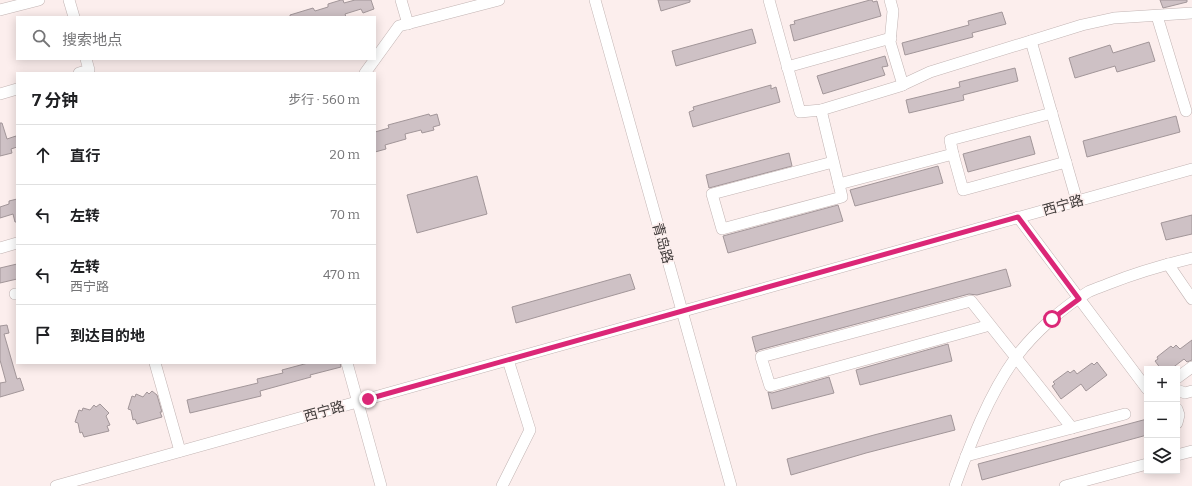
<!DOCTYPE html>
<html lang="zh">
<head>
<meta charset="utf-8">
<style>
	body { margin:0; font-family:Bitter,"Noto Sans SC",serif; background:#f6f6f6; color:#202124 }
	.controls { position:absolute; right:12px; bottom:12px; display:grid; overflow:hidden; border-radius:0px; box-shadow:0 2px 10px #0003 }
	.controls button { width:36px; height:36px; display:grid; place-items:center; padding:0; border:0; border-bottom:1px solid #e0e0e0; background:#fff; color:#202124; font:20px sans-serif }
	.stop { position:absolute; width:12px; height:12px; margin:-9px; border:3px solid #db2777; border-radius:50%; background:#fff }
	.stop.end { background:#db2777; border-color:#fff; box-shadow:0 1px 4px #0008 }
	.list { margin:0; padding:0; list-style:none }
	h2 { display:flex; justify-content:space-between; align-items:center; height:52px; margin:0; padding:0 16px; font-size:17px }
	h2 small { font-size:13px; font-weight:400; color:#757577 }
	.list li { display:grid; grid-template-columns:26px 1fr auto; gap:12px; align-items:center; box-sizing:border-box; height:60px; padding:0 16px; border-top:1px solid #e0e0e0 }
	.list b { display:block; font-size:15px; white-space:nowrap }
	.list p { margin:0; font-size:13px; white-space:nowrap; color:#757577 }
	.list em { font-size:13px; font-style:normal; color:#757577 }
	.icon { flex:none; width:22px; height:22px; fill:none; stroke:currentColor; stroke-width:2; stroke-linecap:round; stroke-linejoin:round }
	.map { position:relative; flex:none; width:1192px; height:486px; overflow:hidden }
	.search { position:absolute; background:#fff; box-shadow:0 2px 10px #0003; left:16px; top:16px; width:360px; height:44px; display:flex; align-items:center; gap:10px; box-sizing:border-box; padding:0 14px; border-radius:0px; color:#757577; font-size:15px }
	.panel { position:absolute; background:#fff; box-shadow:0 2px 10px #0003; left:16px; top:72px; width:360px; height:292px; border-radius:0px }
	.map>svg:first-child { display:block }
</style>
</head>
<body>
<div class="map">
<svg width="1192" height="486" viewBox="0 0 1192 486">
	<rect width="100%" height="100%" fill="#fceeed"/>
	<g fill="#cec1c5" stroke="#a29699">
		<path d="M 341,0 L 343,0 L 344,3 L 355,0 L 371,0 L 374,9 L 363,13 L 361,9 L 345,14 L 346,17 L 290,17 L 290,15 L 313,8 L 315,11 L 328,7 L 328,4 Z"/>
		<path d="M 658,0 L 690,0 L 690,2 L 661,11 Z"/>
		<path d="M 870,0 L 872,0 L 873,2 L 877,1 L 881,16 L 794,41 L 790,25 L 795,24 L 794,21 Z"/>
		<path d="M 1160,0 L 1187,0 L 1187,2 L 1163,8 Z"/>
		<path d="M 1002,12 L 1006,24 L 972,33 L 973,37 L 905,55 L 902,43 L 969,25 L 968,21 Z"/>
		<path d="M 752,29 L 756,43 L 676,66 L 672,51 Z"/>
		<path d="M 1149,42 L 1155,61 L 1117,72 L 1115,66 L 1075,78 L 1069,58 L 1110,45 L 1113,53 Z"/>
		<path d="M 885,56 L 888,66 L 882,67 L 885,75 L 823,94 L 817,76 Z"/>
		<path d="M 1015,68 L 1018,81 L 963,95 L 964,100 L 909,113 L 906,100 L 960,87 L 959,82 Z"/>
		<path d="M 771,85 L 771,89 L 776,87 L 780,102 L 693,127 L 689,112 L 694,110 L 693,107 Z"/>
		<path d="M 429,114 L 430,116 L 437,114 L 440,125 L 433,127 L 434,130 L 422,133 L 421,130 L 405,134 L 406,139 L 385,145 L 386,149 L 375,152 L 375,132 L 389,128 L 388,125 Z"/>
		<path d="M 1176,116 L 1180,132 L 1087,157 L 1083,141 Z"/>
		<path d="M 0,123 L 2,123 L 7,139 L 16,136 L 17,140 L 17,147 L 11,149 L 12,153 L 0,156 Z"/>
		<path d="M 1030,136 L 1035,154 L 968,172 L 963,154 Z"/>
		<path d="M 789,153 L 792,166 L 709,188 L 706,175 Z"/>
		<path d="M 938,166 L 943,183 L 855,206 L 850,190 Z"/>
		<path d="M 477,176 L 487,214 L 417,233 L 407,195 Z"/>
		<path d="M 17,199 L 17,222 L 15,222 L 13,214 L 0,218 L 0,207 L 9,204 L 9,201 Z"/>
		<path d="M 838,205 L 843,221 L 728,253 L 723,236 Z"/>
		<path d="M 1192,215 L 1192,234 L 1166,240 L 1161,223 Z"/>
		<path d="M 17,264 L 17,279 L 0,283 L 0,268 Z"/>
		<path d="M 1006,269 L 1011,286 L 977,295 L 969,294 L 759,350 L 756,352 L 752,337 Z"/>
		<path d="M 630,274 L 635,289 L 516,323 L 512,307 Z"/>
		<path d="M 7,325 L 9,333 L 4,334 L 17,379 L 20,378 L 24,390 L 0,397 L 0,383 L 6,382 L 0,360 L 0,326 Z"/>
		<path d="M 1192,340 L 1192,360 L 1187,362 L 1184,359 L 1171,369 L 1161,369 L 1155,361 L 1158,359 L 1157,357 L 1171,346 L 1173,348 L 1176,345 L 1180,349 Z"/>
		<path d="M 948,344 L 952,361 L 860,385 L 856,370 Z"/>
		<path d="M 1097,362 L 1107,375 L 1086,391 L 1081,384 L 1061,399 L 1052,386 L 1055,384 L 1053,382 L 1068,371 L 1070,373 L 1074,370 L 1077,374 L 1092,363 L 1094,365 Z"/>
		<path d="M 308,363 L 340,363 L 341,367 L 310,375 L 311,377 L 260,391 L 261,396 L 190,413 L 187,400 L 258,383 L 257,379 L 283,373 L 282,370 Z"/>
		<path d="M 829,377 L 834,393 L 772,409 L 768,392 L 772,393 Z"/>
		<path d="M 152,391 L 157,395 L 162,412 L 160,412 L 162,417 L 137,424 L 135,419 L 133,420 L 131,410 L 128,409 L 132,396 L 135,397 L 136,394 L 143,397 L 147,392 L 149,394 Z"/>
		<path d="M 100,404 L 109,413 L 106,416 L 110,425 L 107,426 L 109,431 L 84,437 L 82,432 L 80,433 L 78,423 L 75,422 L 79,410 L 82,411 L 83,408 L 90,410 L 94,405 L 96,407 Z"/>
		<path d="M 951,415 L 955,430 L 866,453 L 791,475 L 787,459 L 874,435 Z"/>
		<path d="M 1147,419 L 1147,435 L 982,480 L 978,464 Z"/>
	</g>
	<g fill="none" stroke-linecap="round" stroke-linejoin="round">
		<g stroke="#c2b4b3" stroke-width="12">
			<g id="minor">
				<path d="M 69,0 L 74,17"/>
				<path d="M 401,0 L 408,24"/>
				<path d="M 595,0 L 731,486"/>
				<path d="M 769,0 L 800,112 L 821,110 L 900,86 L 930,72 L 1082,25 L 1114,18 L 1192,13"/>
				<path d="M 890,0 L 893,11 L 890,42 L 903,85"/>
				<path d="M 0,10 L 39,0"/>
				<path d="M 1157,16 L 1186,111"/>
				<path d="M 1031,41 L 1077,201"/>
				<path d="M 787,67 L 891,38"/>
				<path d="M 79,73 L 89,70 L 86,59"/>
				<path d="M 365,73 L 399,26 L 499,0"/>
				<path d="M 0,94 L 17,89"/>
				<path d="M 821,110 L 842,197 L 722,229 L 712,194 L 833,162"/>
				<path d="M 953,154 L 950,140 L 1052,113"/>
				<path d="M 839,184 L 953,154 L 963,190 L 1066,162"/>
				<path d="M 1018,217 L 1147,389"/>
				<path d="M 0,248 L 17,243"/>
				<path d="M 1168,264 L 1192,299"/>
				<path d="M 15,294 L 17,294"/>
				<path d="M 990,325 L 770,386 L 761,357 L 971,301 L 1072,428"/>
				<path d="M 155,363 L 180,451"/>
				<path d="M 347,363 L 381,486"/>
				<path d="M 1177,378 L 1192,367"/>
				<path d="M 1177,390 L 1185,393 L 1192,391"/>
				<path d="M 1177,409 L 1179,415 L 1177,423"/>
				<path d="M 1177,455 L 1192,451"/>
				<path d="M 966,456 L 1125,414"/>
				<path d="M 56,486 L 1192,169"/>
				<path d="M 502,486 L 530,430 L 508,360"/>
				<path d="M 955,486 C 971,442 988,396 1016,357 C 1034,333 1062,308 1088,292 C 1094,289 1101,287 1108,284 C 1135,273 1163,265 1192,258"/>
				<path d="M 1065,486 L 1147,464"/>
			</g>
		</g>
		<use href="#minor" stroke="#fff" stroke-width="11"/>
	</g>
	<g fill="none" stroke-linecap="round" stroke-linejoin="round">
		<path stroke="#db2777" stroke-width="5" d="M 368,399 L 1018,217 L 1079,299 L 1052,319"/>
	</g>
	<g text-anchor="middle" stroke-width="3.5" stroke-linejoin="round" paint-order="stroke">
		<g font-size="14" fill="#403b3a" stroke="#fceeed">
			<text transform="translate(1063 205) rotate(-16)" y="5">西宁路</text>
			<text transform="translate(663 243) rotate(74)" y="5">青岛路</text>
			<text transform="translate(324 411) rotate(-16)" y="5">西宁路</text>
		</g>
	</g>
</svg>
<div class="controls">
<button>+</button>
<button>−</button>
<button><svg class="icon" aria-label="layers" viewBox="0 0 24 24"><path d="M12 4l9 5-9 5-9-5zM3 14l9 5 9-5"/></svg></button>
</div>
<div class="stop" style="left:1052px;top:319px"></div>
<div class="stop end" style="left:368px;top:399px"></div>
<div class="search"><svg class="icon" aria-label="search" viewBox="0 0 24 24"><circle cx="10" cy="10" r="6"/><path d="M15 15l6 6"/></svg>搜索地点</div>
<section class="panel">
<h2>7 分钟<small>步行 · 560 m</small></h2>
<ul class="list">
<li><svg class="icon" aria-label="ahead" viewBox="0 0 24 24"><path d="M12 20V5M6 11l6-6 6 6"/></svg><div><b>直行</b></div><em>20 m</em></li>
<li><svg class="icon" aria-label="left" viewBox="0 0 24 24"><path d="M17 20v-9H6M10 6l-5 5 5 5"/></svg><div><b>左转</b></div><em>70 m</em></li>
<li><svg class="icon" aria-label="left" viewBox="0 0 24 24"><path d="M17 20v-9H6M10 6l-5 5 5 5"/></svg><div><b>左转</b><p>西宁路</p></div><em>470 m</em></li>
<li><svg class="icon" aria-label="arrive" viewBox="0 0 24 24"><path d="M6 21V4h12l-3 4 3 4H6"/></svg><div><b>到达目的地</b></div></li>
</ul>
</section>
</div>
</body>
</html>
